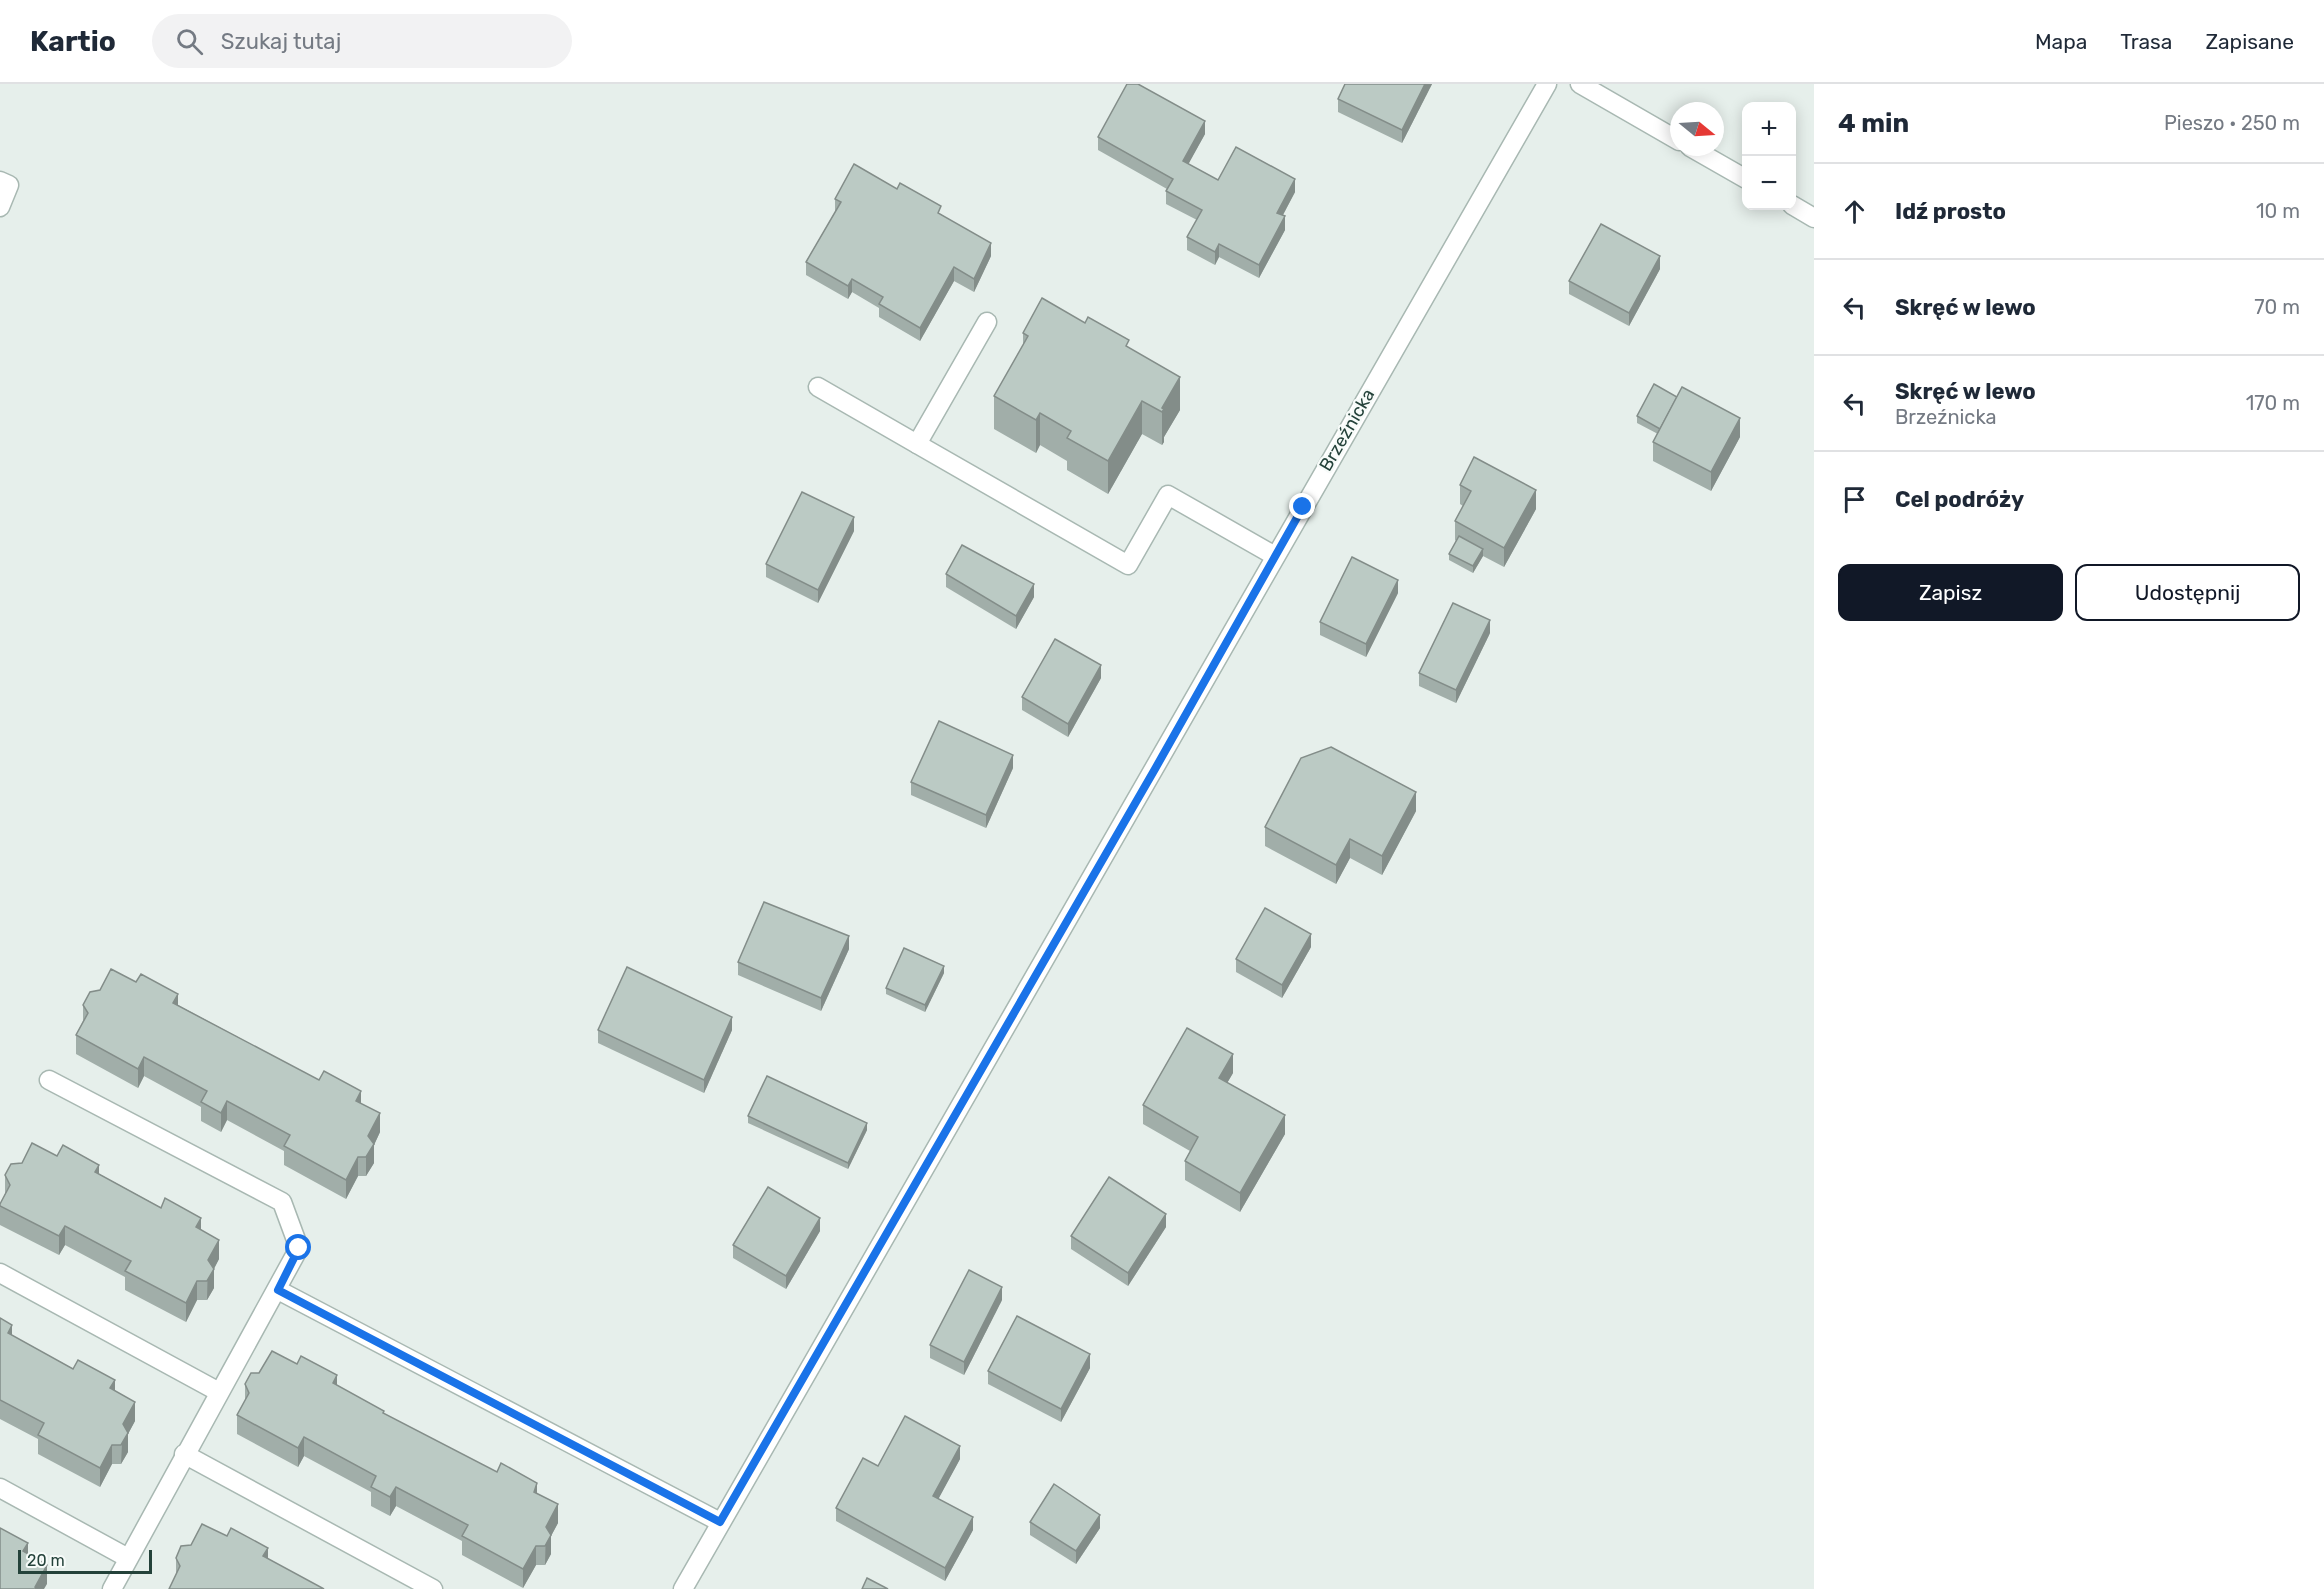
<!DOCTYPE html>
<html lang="pl">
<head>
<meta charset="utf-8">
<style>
	body { margin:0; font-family:Rubik,sans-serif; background:#f2f2f3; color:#1f2937 }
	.controls { position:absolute; right:18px; top:18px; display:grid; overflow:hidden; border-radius:12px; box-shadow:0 3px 15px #0003 }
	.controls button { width:54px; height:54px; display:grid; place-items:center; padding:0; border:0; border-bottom:2px solid #e0e1e3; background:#fff; color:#1f2937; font:30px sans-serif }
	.compass { position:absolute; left:1670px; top:18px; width:54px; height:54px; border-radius:50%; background:#fff; box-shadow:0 3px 15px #0003; rotate:108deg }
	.scale { position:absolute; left:18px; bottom:15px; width:134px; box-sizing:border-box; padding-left:6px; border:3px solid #24423a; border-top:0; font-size:16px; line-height:21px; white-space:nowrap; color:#24423a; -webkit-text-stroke:4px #f7fbf9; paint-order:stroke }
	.stop { position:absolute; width:18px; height:18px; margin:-14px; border:4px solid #1a73e8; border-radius:50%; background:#fff }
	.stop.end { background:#1a73e8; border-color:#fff; box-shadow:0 2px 6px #0008 }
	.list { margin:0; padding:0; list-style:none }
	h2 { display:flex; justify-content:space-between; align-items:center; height:78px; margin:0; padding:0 24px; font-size:26px }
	h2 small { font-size:20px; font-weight:400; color:#747a83 }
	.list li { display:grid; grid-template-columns:39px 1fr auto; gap:18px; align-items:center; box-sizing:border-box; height:96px; padding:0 24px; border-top:2px solid #e0e1e3 }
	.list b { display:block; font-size:22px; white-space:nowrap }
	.list p { margin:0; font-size:20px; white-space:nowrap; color:#747a83 }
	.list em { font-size:20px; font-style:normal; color:#747a83 }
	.actions { display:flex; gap:12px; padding:18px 24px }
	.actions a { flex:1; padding:14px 0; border:2px solid #111827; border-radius:12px; text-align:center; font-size:21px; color:#111827 }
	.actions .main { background:#111827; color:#fff }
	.icon { flex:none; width:33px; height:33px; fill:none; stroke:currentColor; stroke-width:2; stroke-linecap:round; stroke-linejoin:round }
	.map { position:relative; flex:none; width:1814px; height:1505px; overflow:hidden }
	header { display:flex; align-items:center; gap:36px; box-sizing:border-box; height:84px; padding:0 30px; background:#fff; border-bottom:2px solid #e0e1e3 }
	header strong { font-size:28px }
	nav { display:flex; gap:33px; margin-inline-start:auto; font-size:21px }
	.search { width:420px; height:54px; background:#f2f2f3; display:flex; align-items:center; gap:15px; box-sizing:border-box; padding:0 21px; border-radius:33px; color:#747a83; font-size:22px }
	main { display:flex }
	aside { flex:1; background:#fff }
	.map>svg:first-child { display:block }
</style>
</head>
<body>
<header>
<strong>Kartio</strong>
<div class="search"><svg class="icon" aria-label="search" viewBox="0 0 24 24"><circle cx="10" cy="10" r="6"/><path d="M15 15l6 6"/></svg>Szukaj tutaj</div>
<nav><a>Mapa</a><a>Trasa</a><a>Zapisane</a></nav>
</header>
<main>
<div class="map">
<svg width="1814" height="1505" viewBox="0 0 1814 1505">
	<rect width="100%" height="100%" fill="#e6efeb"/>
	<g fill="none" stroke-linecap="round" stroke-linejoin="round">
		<g stroke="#a8b8b2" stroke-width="21">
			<g id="minor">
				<path d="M 1580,0 L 1679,57"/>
				<path d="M 1690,63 L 1746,95"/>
				<path d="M 0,97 L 9,101 L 0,123"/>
				<path d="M 1792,121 L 1814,134"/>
				<path d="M 987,238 L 917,360 L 1128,481 L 1168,411 L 1275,472"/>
				<path d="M 818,303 L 917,360"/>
				<path d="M 49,996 L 282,1118 L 299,1164 L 112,1505"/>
				<path d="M 0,1189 L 219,1308"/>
				<path d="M 278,1206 L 720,1438"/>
				<path d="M 184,1370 L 433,1505"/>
				<path d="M 0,1404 L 128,1474"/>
				<path d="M 683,1505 L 1547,0"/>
			</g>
		</g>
		<use href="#minor" stroke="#fff" stroke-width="18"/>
	</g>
	<g fill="#a1aea9">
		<path d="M 1345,0 L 1432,0 L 1402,59 L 1338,28 L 1338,15 Z"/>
		<path d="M 1205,50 L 1188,80 L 1218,96 L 1295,108 L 1283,131 L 1285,146 L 1259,194 L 1219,173 L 1215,181 L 1187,166 L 1187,153 L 1197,136 L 1166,120 L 1166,107 L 1167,105 L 1098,66 L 1098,53 Z"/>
		<path d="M 835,115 L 941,130 L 991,172 L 974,208 L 954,197 L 920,257 L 879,233 L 879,224 L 852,208 L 848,215 L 806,191 L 806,178 L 835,128 Z"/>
		<path d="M 1660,185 L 1629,242 L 1569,210 L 1569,197 Z"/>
		<path d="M 1023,249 L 1129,264 L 1180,326 L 1164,353 L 1164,358 L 1162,361 L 1142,350 L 1108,410 L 1067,386 L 1067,377 L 1040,361 L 1036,369 L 994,345 L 994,312 L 1023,262 Z"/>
		<path d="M 1637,332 L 1740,353 L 1711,407 L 1653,377 L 1653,358 L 1658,350 L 1637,339 Z"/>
		<path d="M 1460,401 L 1536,425 L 1504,483 L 1483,472 L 1473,489 L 1449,476 L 1449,470 L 1456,457 L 1455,456 L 1455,437 L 1463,422 L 1460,420 Z"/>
		<path d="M 854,447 L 818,519 L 766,493 L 766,480 Z"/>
		<path d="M 946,490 L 1034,513 L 1016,545 L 946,503 Z"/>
		<path d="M 1398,509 L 1366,573 L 1320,551 L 1320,538 Z"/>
		<path d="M 1490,549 L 1456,619 L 1419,602 L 1419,589 Z"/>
		<path d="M 1101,594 L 1068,653 L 1022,626 L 1022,613 Z"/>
		<path d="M 1013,684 L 986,744 L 911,711 L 911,698 Z"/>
		<path d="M 1416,727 L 1382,791 L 1350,774 L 1336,800 L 1265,762 L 1265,743 Z"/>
		<path d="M 1311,863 L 1282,914 L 1236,888 L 1236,875 Z"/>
		<path d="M 849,865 L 821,927 L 738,891 L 738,878 Z"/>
		<path d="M 944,889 L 925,928 L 886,910 L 886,904 Z"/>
		<path d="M 83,921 L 178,921 L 361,1019 L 380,1048 L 374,1061 L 374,1079 L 366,1092 L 358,1092 L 346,1115 L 284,1081 L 284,1067 L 227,1036 L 221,1048 L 201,1037 L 201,1023 L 144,992 L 138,1004 L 76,970 L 76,951 L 83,937 Z"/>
		<path d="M 598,946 L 732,946 L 704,1009 L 598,959 Z"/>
		<path d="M 1233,989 L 1227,999 L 1285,1050 L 1240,1128 L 1185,1096 L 1185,1077 L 1190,1067 L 1143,1040 L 1143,1021 Z"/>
		<path d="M 748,1032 L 867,1046 L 848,1085 L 748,1039 Z"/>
		<path d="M 22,1079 L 99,1090 L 201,1145 L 219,1175 L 214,1185 L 214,1204 L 207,1216 L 197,1216 L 186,1238 L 125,1206 L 125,1193 L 65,1161 L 59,1171 L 0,1141 L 0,1122 L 5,1110 L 5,1091 Z"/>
		<path d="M 1166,1143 L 1128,1202 L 1071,1165 L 1071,1152 Z"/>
		<path d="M 820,1147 L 786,1205 L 733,1174 L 733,1161 Z"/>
		<path d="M 1002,1216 L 964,1291 L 930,1274 L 930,1261 Z"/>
		<path d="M 0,1234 L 12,1252 L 115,1307 L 135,1337 L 128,1350 L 128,1368 L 121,1380 L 112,1380 L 100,1403 L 38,1370 L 38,1355 L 0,1335 Z"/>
		<path d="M 297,1280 L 337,1302 L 384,1330 L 537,1410 L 558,1439 L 551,1452 L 551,1470 L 545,1481 L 536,1481 L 523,1504 L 462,1471 L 462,1457 L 396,1422 L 390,1432 L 371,1422 L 371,1408 L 304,1372 L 298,1383 L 237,1350 L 237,1331 L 245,1317 L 245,1300 L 259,1289 Z"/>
		<path d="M 1090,1284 L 1061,1338 L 988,1300 L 988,1287 Z"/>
		<path d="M 960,1375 L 938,1415 L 973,1446 L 945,1497 L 836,1437 L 836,1424 L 878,1382 Z"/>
		<path d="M 1030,1438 L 1100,1444 L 1076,1480 L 1030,1451 Z"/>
		<path d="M 227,1452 L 268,1464 L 176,1491 L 176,1474 Z"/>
	</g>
	<g fill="#838d89">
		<path d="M 1425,0 L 1432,0 L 1402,59 L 1402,46 Z"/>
		<path d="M 1205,37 L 1205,50 L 1183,90 L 1183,77 Z"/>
		<path d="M 1295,95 L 1295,108 L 1277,142 L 1277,129 Z"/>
		<path d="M 1285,132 L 1285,146 L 1259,194 L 1259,181 Z"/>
		<path d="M 991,159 L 991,172 L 974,208 L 974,195 Z"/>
		<path d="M 1219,160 L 1219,173 L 1215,181 L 1215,168 Z"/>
		<path d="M 1660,172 L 1660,185 L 1629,242 L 1629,229 Z"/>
		<path d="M 954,183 L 954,197 L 920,257 L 920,244 Z"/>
		<path d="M 852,195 L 852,208 L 848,215 L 848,202 Z"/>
		<path d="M 1180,293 L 1180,326 L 1164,353 L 1164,358 L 1162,361 L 1162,324 Z"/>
		<path d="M 1142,317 L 1142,350 L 1108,410 L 1108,377 Z"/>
		<path d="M 1040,329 L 1040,361 L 1036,369 L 1036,336 Z"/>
		<path d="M 1740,334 L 1740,353 L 1711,407 L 1711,388 Z"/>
		<path d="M 1536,406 L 1536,425 L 1504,483 L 1504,464 Z"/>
		<path d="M 854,433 L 854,447 L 818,519 L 818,506 Z"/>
		<path d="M 1483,465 L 1483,472 L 1473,489 L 1473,482 Z"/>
		<path d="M 1398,496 L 1398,509 L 1366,573 L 1366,560 Z"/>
		<path d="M 1034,500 L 1034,513 L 1016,545 L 1016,532 Z"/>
		<path d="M 1490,536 L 1490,549 L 1456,619 L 1456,606 Z"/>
		<path d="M 1101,581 L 1101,594 L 1068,653 L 1068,640 Z"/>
		<path d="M 1013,671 L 1013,684 L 986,744 L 986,731 Z"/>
		<path d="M 1416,708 L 1416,727 L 1382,791 L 1382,772 Z"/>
		<path d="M 1350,755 L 1350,774 L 1336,800 L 1336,781 Z"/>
		<path d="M 1311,850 L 1311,863 L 1282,914 L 1282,901 Z"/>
		<path d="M 849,852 L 849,865 L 821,927 L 821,914 Z"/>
		<path d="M 944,882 L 944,889 L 925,928 L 925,921 Z"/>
		<path d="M 178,910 L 178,929 L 173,919 Z"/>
		<path d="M 732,933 L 732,946 L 704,1009 L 704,996 Z"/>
		<path d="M 1233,970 L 1233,989 L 1219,1013 L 1219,994 Z"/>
		<path d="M 144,973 L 144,992 L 138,1004 L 138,985 Z"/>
		<path d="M 361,1007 L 361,1026 L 356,1017 Z"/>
		<path d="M 227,1017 L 227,1036 L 221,1048 L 221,1029 Z"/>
		<path d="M 380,1029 L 380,1048 L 374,1061 L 374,1079 L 366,1092 L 366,1073 L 368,1052 Z"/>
		<path d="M 1285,1031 L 1285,1050 L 1240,1128 L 1240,1109 Z"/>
		<path d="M 867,1039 L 867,1046 L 848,1085 L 848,1079 Z"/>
		<path d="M 358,1073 L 358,1092 L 346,1115 L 346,1096 Z"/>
		<path d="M 99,1081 L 99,1100 L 95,1088 Z"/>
		<path d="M 1166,1130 L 1166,1143 L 1128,1202 L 1128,1189 Z"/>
		<path d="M 201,1134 L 201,1153 L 196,1143 Z"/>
		<path d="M 820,1134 L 820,1147 L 786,1205 L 786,1192 Z"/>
		<path d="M 65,1142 L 65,1161 L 59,1171 L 59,1152 Z"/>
		<path d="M 219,1156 L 219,1175 L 211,1190 L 214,1185 L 214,1204 L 207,1216 L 208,1176 Z"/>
		<path d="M 197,1197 L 197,1216 L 186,1238 L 186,1219 Z"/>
		<path d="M 1002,1203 L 1002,1216 L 964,1291 L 964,1278 Z"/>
		<path d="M 12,1241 L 12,1260 L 8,1249 Z"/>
		<path d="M 1090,1270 L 1090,1284 L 1061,1338 L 1061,1325 Z"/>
		<path d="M 337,1291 L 337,1310 L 333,1299 Z"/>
		<path d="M 115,1296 L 115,1315 L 110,1304 Z"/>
		<path d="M 135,1318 L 135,1337 L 128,1350 L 128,1368 L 121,1380 L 123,1340 Z"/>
		<path d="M 304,1353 L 304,1372 L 298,1383 L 298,1364 Z"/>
		<path d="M 112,1361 L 112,1380 L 100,1403 L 100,1384 Z"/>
		<path d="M 960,1362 L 960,1375 L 933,1425 L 933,1412 Z"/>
		<path d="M 537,1399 L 537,1418 L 534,1408 Z"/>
		<path d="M 396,1403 L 396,1422 L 390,1432 L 390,1413 Z"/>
		<path d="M 558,1420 L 558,1439 L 551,1452 L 551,1470 L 545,1481 L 546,1443 Z"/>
		<path d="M 1100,1431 L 1100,1444 L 1076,1480 L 1076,1467 Z"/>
		<path d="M 973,1433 L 973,1446 L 945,1497 L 945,1484 Z"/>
		<path d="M 28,1459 L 28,1478 L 23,1467 Z"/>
		<path d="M 536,1462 L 536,1481 L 523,1504 L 523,1485 Z"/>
		<path d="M 268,1464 L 268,1483 L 263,1472 Z"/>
		<path d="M 47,1481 L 47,1500 L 44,1505 L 35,1505 L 35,1503 Z"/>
	</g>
	<g fill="#bbcac4" stroke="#838d89" stroke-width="1.5">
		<path d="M 1127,0 L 1138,0 L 1205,37 L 1183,77 L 1218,96 L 1236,63 L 1295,95 L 1277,129 L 1285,132 L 1259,181 L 1219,160 L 1215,168 L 1187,153 L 1202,126 L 1166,107 L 1173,95 L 1098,53 Z"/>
		<path d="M 1345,0 L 1425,0 L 1402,46 L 1338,15 Z"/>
		<path d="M 854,80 L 897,105 L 900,99 L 941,122 L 938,129 L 991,159 L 974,195 L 954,183 L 920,244 L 879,220 L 883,213 L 852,195 L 848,202 L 806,178 L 841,118 L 835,115 Z"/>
		<path d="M 1601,140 L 1660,172 L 1629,229 L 1569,197 Z"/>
		<path d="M 1042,214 L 1085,239 L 1088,233 L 1129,256 L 1126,262 L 1180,293 L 1162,324 L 1164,325 L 1162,328 L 1142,317 L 1108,377 L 1067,354 L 1071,347 L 1040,329 L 1036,336 L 994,312 L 1028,252 L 1023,249 Z"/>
		<path d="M 1654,300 L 1677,313 L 1660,345 L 1637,332 Z"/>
		<path d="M 1682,303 L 1740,334 L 1711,388 L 1653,358 Z"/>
		<path d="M 1474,373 L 1536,406 L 1504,464 L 1455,437 L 1471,407 L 1460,401 Z"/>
		<path d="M 802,408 L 854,433 L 818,506 L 766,480 Z"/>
		<path d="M 1459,452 L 1483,465 L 1473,482 L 1449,470 Z"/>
		<path d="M 962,461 L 1034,500 L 1016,532 L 946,490 Z"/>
		<path d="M 1352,473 L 1398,496 L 1366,560 L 1320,538 Z"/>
		<path d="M 1453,519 L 1490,536 L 1456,606 L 1419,589 Z"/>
		<path d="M 1055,555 L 1101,581 L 1068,640 L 1022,613 Z"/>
		<path d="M 939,637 L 1013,671 L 986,731 L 911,698 Z"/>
		<path d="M 1331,663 L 1416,708 L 1382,772 L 1350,755 L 1336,781 L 1265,743 L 1301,674 Z"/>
		<path d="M 764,818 L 849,852 L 821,914 L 738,878 Z"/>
		<path d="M 1265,824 L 1311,850 L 1282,901 L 1236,875 Z"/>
		<path d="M 904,864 L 944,882 L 925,921 L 886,904 Z"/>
		<path d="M 627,883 L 732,933 L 704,996 L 598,946 Z"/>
		<path d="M 111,885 L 136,898 L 141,890 L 178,910 L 173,919 L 319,996 L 324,987 L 361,1007 L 356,1017 L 380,1029 L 368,1052 L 374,1060 L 366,1073 L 358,1073 L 346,1096 L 284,1062 L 290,1051 L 227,1017 L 221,1029 L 201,1018 L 207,1007 L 144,973 L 138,985 L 76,951 L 88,929 L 83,921 L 90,908 L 100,906 Z"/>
		<path d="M 1187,944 L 1233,970 L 1219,994 L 1285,1031 L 1240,1109 L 1185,1077 L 1198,1053 L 1143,1021 Z"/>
		<path d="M 767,992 L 867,1039 L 848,1079 L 748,1032 Z"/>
		<path d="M 32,1059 L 57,1072 L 63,1061 L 99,1081 L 95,1088 L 161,1124 L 165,1114 L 201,1134 L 196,1143 L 219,1156 L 208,1176 L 214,1185 L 207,1197 L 197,1197 L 186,1219 L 125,1187 L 131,1177 L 65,1142 L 59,1152 L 0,1122 L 0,1120 L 10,1101 L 5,1091 L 11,1080 L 22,1079 Z"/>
		<path d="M 1109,1093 L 1166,1130 L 1128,1189 L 1071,1152 Z"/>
		<path d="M 768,1103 L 820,1134 L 786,1192 L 733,1161 Z"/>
		<path d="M 969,1186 L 1002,1203 L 964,1278 L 930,1261 Z"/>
		<path d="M 1017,1232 L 1090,1270 L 1061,1325 L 988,1287 Z"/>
		<path d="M 0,1234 L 12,1241 L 8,1249 L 73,1285 L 78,1276 L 115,1296 L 110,1304 L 135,1318 L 123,1340 L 128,1349 L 121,1361 L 112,1361 L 100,1384 L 38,1351 L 44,1339 L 0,1316 Z"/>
		<path d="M 272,1267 L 297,1280 L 301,1272 L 337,1291 L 333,1299 L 384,1327 L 383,1329 L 497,1388 L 501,1379 L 537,1399 L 534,1408 L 558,1420 L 546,1443 L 551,1451 L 545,1462 L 536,1462 L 523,1485 L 462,1452 L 468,1441 L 396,1403 L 390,1413 L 371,1403 L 376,1392 L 304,1353 L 298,1364 L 237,1331 L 249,1309 L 245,1300 L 251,1289 L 259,1289 Z"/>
		<path d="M 905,1332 L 960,1362 L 933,1412 L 973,1433 L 945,1484 L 836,1424 L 863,1374 L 878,1382 Z"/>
		<path d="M 1054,1400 L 1100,1431 L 1076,1467 L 1030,1438 Z"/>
		<path d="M 202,1440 L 227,1452 L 231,1444 L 268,1464 L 263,1472 L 324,1505 L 169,1505 L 180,1482 L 176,1474 L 181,1462 L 191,1461 Z"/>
		<path d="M 0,1444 L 28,1459 L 23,1467 L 47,1481 L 35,1503 L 37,1505 L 0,1505 Z"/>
		<path d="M 867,1494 L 888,1505 L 862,1505 Z"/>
	</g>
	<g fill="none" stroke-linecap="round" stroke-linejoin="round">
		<path stroke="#1a73e8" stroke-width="8" d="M 299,1164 L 278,1206 L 720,1438 L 1155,685 L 1303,423"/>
	</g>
	<g text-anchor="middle" stroke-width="4.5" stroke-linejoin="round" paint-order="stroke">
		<g font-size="18" fill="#24423a" stroke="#f7fbf9">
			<text transform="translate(1347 346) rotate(-60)" y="6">Brzeźnicka</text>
		</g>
	</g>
</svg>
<div class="controls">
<button>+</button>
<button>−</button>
</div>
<svg class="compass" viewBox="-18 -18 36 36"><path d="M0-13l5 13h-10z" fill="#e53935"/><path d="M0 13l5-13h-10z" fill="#747a83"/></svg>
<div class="scale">20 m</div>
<div class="stop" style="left:299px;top:1164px"></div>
<div class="stop end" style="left:1303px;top:423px"></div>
</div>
<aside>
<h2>4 min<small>Pieszo · 250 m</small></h2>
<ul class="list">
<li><svg class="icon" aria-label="ahead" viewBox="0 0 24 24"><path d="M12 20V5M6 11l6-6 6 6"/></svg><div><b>Idź prosto</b></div><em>10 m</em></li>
<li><svg class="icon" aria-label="left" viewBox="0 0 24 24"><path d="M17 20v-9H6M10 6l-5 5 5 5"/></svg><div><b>Skręć w lewo</b></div><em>70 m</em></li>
<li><svg class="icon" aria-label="left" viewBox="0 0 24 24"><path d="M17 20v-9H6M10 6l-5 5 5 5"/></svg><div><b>Skręć w lewo</b><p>Brzeźnicka</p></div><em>170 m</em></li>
<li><svg class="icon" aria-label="arrive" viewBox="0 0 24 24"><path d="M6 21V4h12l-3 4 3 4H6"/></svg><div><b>Cel podróży</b></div></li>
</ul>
<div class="actions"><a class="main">Zapisz</a><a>Udostępnij</a></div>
</aside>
</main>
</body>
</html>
